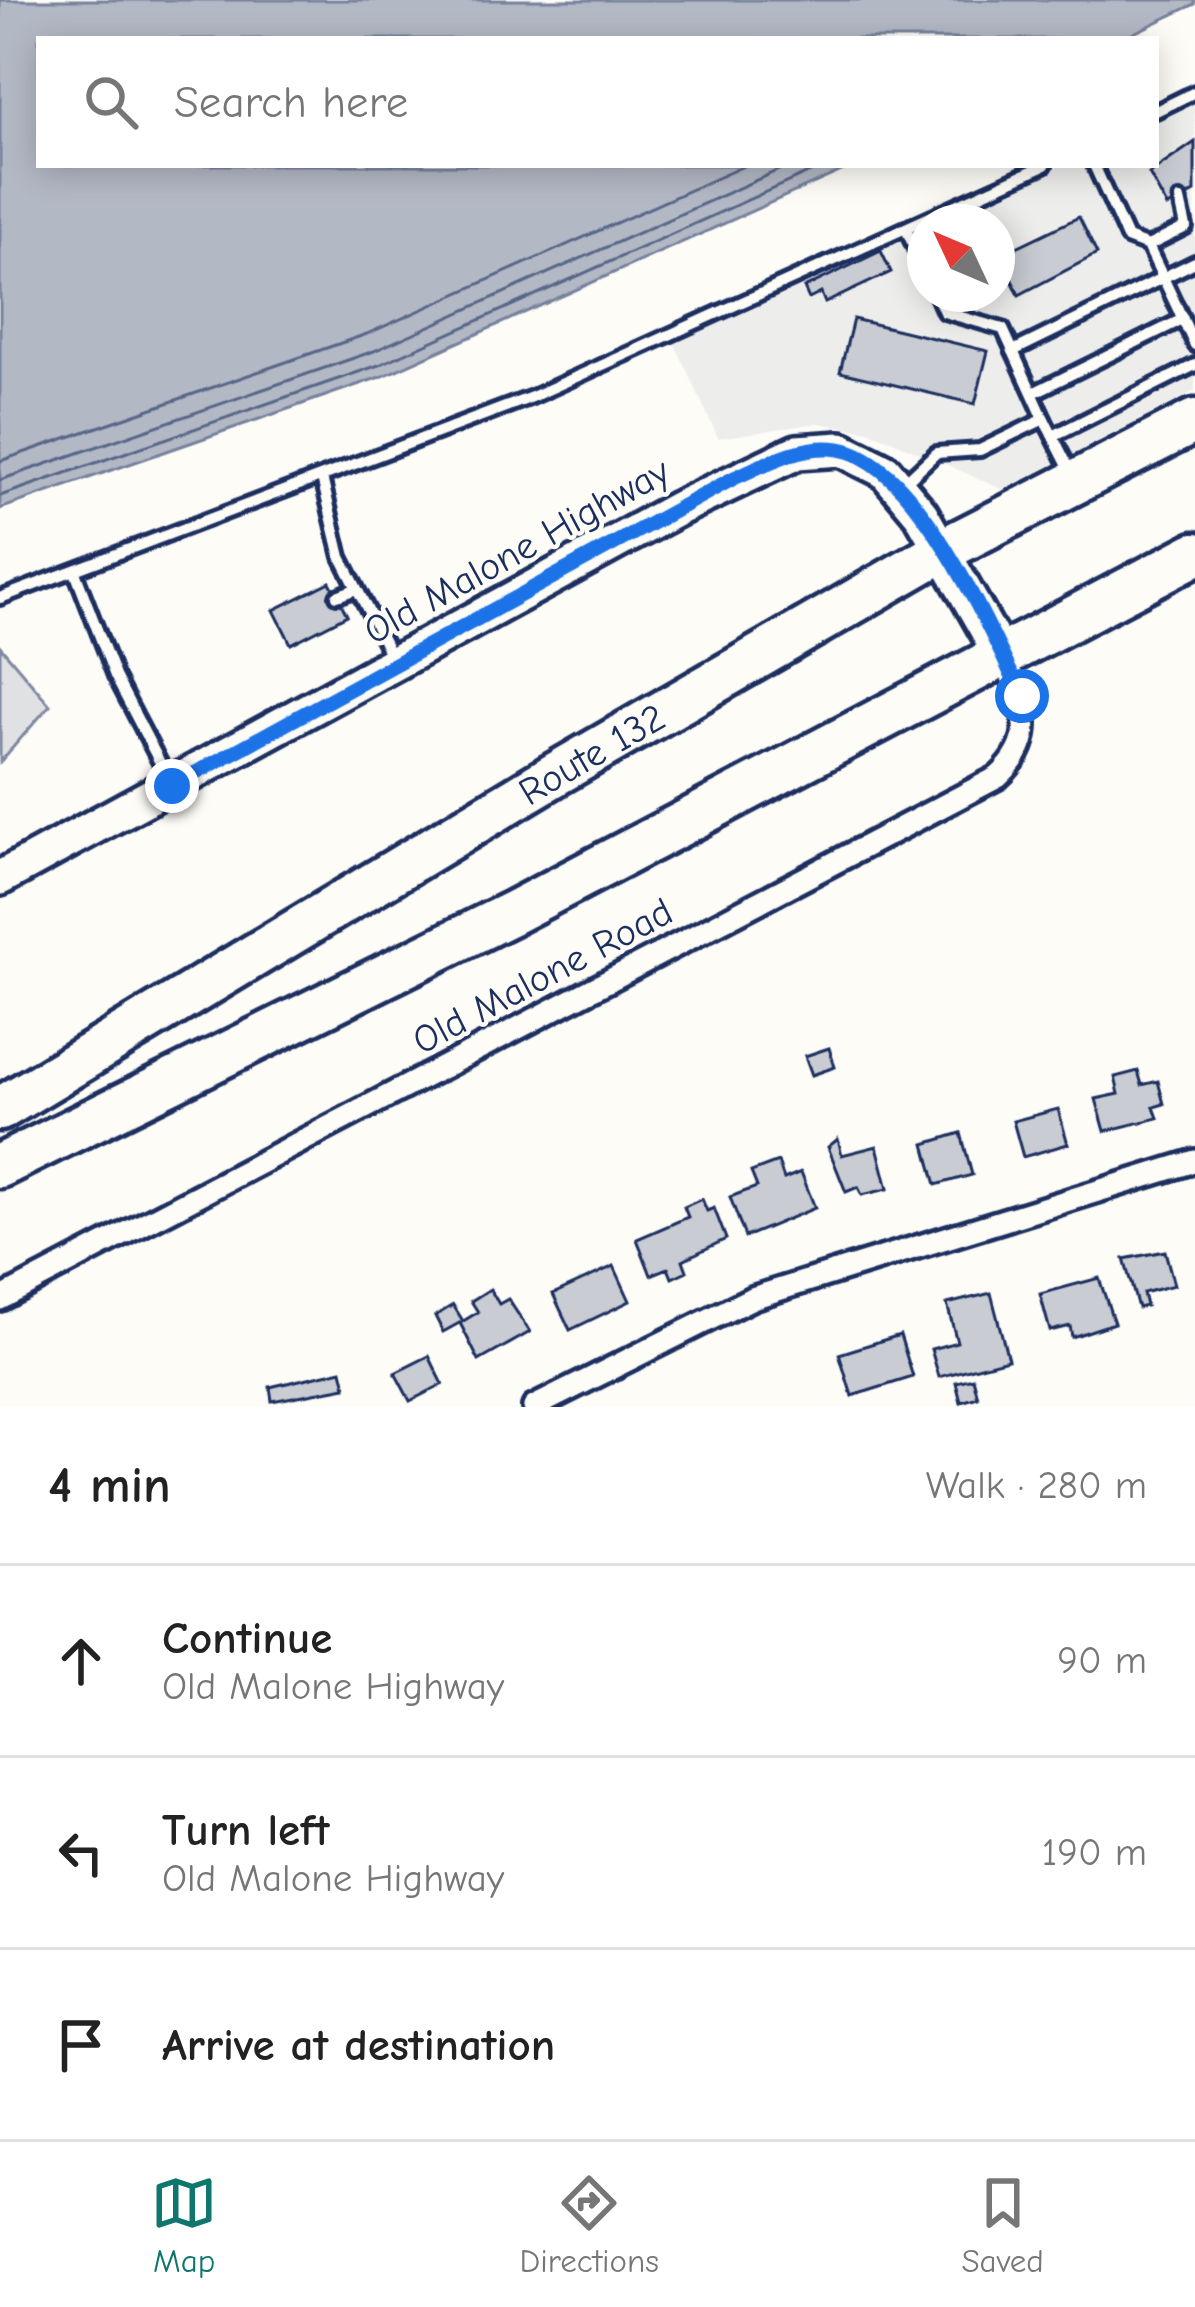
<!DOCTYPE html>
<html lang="en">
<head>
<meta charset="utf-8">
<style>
	body { margin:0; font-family:"Comic Neue",sans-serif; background:#f2f2f2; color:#222 }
	.compass { position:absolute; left:907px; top:204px; width:108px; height:108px; border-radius:50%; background:#fff; box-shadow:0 6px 30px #0003; rotate:314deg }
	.stop { position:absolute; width:36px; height:36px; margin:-27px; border:9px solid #1a73e8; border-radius:50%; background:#fff }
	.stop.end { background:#1a73e8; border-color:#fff; box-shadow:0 3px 12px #0008 }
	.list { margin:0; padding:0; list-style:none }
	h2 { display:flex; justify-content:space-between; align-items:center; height:156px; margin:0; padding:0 48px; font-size:51px }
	h2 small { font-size:39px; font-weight:400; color:#767676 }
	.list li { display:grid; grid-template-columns:78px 1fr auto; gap:36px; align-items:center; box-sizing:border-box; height:192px; padding:0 48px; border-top:3px solid #e0e0e0 }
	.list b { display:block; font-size:45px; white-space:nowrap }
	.list p { margin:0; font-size:39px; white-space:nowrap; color:#767676 }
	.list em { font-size:39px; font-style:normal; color:#767676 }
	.icon { flex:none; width:66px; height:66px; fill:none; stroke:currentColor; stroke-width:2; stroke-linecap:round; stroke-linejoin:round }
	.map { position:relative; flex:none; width:1195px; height:1407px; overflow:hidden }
	.search { position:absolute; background:#fff; box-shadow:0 6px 30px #0003; left:36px; right:36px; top:36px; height:132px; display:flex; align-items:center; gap:30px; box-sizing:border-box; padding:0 42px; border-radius:0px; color:#767676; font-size:45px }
	.sheet { height:732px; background:#fff }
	nav { display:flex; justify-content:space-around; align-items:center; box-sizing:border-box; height:168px; border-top:3px solid #e0e0e0; background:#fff; font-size:33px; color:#767676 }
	nav a { display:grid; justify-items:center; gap:6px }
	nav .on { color:#0f766e }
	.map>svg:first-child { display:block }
</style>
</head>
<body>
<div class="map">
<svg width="1195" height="1407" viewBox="0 0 1195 1407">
	<rect width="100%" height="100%" fill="#fdfcf7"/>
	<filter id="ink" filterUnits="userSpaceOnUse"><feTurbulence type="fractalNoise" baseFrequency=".00833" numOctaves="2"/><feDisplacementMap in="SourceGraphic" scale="24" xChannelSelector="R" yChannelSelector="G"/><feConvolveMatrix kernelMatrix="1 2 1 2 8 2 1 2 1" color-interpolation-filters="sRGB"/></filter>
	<g filter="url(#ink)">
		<path fill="#edeeec" d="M 1195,104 L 1195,391 L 1006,491 L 870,431 L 818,423 L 718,438 L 673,340 L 925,226 L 925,294 L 997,294 L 997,222 L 935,222 L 1061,165 L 1156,165 L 1156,122 Z"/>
		<path fill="#e0e1e3" stroke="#7e88a0" stroke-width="3" d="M 0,646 L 50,705 L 0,762 Z"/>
		<path fill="#b3b8c5" stroke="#76819c" stroke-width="3" d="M 0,0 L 1195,0 L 1195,4 L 1121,39 L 39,39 L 39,165 L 855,165 L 383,376 L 0,509 Z"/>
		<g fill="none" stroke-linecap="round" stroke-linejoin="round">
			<g stroke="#586687" stroke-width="3">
				<path d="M 0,461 L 367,334 L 746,165"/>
				<path d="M 0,480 L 374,351 L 790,165"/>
				<path d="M 0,496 L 379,365 L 826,165"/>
			</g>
		</g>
		<g fill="#c9ccd3" stroke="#1b2f5e" stroke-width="3">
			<path d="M 1195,142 L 1195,192 L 1167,207 L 1149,174 Z"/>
			<path d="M 1079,217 L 1097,254 L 1019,295 L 1000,255 Z"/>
			<path d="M 881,251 L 891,272 L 825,303 L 821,293 L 809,299 L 804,288 Z"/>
			<path d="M 853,319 L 988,351 L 975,404 L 840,372 Z"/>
			<path d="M 330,582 L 347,615 L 291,644 L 274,610 Z"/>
			<path d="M 829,1048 L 835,1067 L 812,1075 L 805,1056 Z"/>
			<path d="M 1138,1071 L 1142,1085 L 1158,1081 L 1164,1104 L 1154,1107 L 1158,1118 L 1105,1131 L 1096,1099 L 1119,1094 L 1115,1077 Z"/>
			<path d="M 1058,1109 L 1068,1144 L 1023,1157 L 1013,1121 Z"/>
			<path d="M 961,1133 L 972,1175 L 936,1185 L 925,1144 Z"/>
			<path d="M 838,1139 L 842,1155 L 877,1146 L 888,1189 L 862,1195 L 858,1187 L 846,1192 L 828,1147 Z"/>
			<path d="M 778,1162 L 784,1179 L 801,1172 L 815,1208 L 745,1237 L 730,1197 L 757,1187 L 751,1172 Z"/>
			<path d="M 702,1199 L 707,1211 L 714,1208 L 726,1239 L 683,1260 L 687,1271 L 672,1278 L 668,1268 L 651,1275 L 637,1239 L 688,1217 L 684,1207 Z"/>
			<path d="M 1165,1251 L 1174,1285 L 1143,1293 L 1146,1306 L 1138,1308 L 1124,1259 Z"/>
			<path d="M 614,1266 L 630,1301 L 570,1330 L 553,1294 Z"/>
			<path d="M 1099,1278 L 1114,1323 L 1072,1337 L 1070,1326 L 1050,1331 L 1040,1294 Z"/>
			<path d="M 490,1289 L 499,1304 L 508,1299 L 530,1332 L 479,1361 L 460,1323 L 478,1312 L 471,1301 Z"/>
			<path d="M 991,1293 L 1008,1359 L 939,1377 L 931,1349 L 957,1342 L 947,1304 Z"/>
			<path d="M 453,1305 L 463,1321 L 443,1332 L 435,1316 Z"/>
			<path d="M 900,1335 L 913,1377 L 852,1396 L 839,1354 Z"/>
			<path d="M 429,1356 L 443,1384 L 410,1401 L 395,1373 Z"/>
			<path d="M 342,1370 L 346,1387 L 272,1401 L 270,1387 Z"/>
			<path d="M 973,1378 L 978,1397 L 961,1402 L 956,1382 Z"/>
		</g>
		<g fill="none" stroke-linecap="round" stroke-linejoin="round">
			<g stroke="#1b2f5e" stroke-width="20">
				<g id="lane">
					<path d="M 1156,111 L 1195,92"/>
					<path d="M 1094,165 L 1127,238 L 1148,246 L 1195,345"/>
					<path d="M 906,229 L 925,271"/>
					<path d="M 1148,246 L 1186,227 L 1180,200"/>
					<path d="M 936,294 L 944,312 L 1003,329 L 1044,419"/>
					<path d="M 1013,351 L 1195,262"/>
					<path d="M 1033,393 L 1183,319"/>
					<path d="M 1053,436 L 1195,365"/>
					<path d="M 322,478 L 341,557 L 392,658"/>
					<path d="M 904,483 L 936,453 L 980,450 L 1044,419 L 1072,474"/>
					<path d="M 75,572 L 115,676 L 170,782"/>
					<path d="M 337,596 L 356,589"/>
					<path d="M 0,598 L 532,397 L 1045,165"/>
				</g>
			</g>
			<g stroke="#1b2f5e" stroke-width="30">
				<g id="street">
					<path d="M 0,1299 L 998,777 C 1040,739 1026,703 1003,658"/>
					<path d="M 534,1407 L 752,1298 L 1195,1161"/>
				</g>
			</g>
			<g stroke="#1b2f5e" stroke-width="42">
				<path id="secondary" d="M 0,878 L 677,509 L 797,452 L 841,449 L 885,471 L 921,514 L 1003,658"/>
			</g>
			<g stroke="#1b2f5e" stroke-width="51">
				<g id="highway">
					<path id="s1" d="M 0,1109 L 554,775 L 943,550 L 1195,421"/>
					<path d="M 0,1166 L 514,912 L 1195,554"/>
				</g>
			</g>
			<use href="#lane" stroke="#fdfcf7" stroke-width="10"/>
			<use href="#street" stroke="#fdfcf7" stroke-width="21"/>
			<use href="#secondary" stroke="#fdfcf7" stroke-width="33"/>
			<use href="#highway" stroke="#fdfcf7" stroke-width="42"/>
		</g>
	</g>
	<g fill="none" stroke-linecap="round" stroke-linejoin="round" filter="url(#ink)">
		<path stroke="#1a73e8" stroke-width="15" d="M 172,786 L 734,478 C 766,464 802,443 839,449 C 918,461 989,630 1022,696"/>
	</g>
	<g text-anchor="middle" stroke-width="9" stroke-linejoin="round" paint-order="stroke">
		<g font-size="39" fill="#1b2f5e" stroke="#fdfcf7">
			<text transform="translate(516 550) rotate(-29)" y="14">Old Malone Highway</text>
			<text dy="14" stroke="none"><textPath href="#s1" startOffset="690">Route 132</textPath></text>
			<text transform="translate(542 975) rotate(-28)" y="14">Old Malone Road</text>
		</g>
	</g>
</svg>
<svg class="compass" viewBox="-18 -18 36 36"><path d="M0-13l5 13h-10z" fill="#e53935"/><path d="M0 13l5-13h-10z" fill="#767676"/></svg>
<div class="stop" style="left:1022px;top:696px"></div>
<div class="stop end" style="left:172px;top:786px"></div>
<div class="search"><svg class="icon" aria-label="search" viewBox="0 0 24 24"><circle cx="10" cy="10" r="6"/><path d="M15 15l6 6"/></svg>Search here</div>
</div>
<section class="sheet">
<h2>4 min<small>Walk · 280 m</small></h2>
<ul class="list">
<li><svg class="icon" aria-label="ahead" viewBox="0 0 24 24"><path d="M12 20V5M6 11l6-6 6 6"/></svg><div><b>Continue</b><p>Old Malone Highway</p></div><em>90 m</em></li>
<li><svg class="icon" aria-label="left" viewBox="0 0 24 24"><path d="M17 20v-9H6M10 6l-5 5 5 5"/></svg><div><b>Turn left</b><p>Old Malone Highway</p></div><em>190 m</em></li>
<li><svg class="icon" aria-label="arrive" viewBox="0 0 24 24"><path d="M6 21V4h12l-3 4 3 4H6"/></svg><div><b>Arrive at destination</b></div></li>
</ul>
</section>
<nav>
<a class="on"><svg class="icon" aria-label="map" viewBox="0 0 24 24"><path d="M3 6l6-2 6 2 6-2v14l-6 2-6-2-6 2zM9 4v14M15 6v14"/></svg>Map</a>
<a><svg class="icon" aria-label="directions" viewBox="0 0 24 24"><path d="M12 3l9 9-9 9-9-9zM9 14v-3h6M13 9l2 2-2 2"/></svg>Directions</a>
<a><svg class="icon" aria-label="saved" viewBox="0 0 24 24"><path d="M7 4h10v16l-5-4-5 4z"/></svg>Saved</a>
</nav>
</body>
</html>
